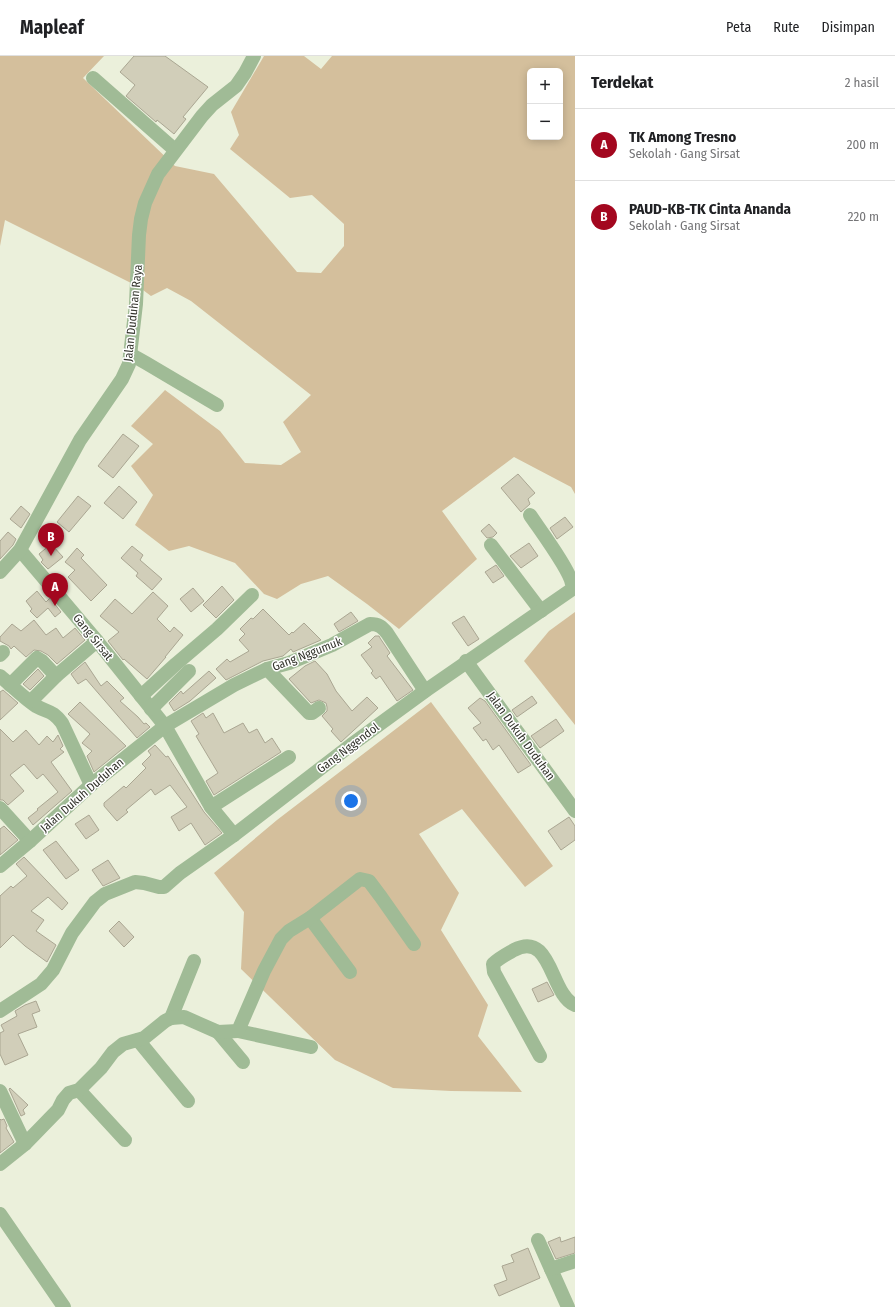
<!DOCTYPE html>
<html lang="id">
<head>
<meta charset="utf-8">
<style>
	body { margin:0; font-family:"Fira Sans Condensed",sans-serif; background:#f2f2f2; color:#202124 }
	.controls { position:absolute; right:12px; top:12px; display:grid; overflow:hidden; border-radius:6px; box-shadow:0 2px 10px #0003 }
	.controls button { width:36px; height:36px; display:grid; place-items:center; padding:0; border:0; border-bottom:1px solid #e0e0e0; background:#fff; color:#202124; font:20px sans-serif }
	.you { position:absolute; left:351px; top:745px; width:14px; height:14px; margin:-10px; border:3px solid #fff; border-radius:50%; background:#1a73e8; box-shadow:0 0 0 6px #1a73e833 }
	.badge { display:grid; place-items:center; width:26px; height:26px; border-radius:50%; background:#a3071f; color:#fff; font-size:13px; font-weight:700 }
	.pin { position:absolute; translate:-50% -33px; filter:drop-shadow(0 1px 2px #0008) }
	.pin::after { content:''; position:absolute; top:21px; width:14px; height:12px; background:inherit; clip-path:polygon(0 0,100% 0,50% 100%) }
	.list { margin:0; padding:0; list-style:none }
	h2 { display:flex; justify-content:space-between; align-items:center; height:52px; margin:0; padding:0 16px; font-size:17px }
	h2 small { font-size:13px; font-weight:400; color:#757577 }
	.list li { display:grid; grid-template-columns:26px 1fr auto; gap:12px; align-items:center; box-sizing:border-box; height:72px; padding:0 16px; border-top:1px solid #e0e0e0 }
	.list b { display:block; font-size:15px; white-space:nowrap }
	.list p { margin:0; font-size:13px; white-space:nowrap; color:#757577 }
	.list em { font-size:13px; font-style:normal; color:#757577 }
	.map { position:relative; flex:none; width:575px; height:1251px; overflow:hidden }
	header { display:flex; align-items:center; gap:24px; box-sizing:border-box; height:56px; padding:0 20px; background:#fff; border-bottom:1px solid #e0e0e0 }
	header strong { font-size:19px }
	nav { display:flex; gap:22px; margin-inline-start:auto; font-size:14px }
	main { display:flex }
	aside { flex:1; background:#fff }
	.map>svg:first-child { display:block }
</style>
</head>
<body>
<header>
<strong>Mapleaf</strong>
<nav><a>Peta</a><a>Rute</a><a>Disimpan</a></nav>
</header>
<main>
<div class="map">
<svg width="575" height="1251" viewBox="0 0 575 1251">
	<rect width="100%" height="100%" fill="#ebf0db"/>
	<g fill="#d4bf9c" fill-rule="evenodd">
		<path d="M 0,0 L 104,0 L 83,22 L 175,110 L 214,118 L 297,216 L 321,217 L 344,190 L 344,168 L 312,139 L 290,142 L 230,93 L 239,79 L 231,56 L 264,0 L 304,0 L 321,13 L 332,0 L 575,0 L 575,438 L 571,431 L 514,401 L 442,455 L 477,503 L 399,573 L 367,548 L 328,520 L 301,528 L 277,543 L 264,538 L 235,507 L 189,490 L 169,495 L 135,469 L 153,439 L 131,410 L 153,388 L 131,370 L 165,334 L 220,375 L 245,407 L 281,409 L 301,396 L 283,366 L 311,339 L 191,245 L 167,232 L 151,240 L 139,231 L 5,164 L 0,190 ZM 530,15 L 560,15 L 560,81 L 530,81 Z"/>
		<path d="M 575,556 L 575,669 L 524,605 L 549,575 Z"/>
		<path d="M 431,646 L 553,810 L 525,831 L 462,753 L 419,778 L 459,837 L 441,874 L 488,949 L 478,980 L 522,1036 L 451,1035 L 393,1032 L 335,1004 L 241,913 L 244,856 L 214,817 L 277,764 Z"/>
	</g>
	<g fill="#d1ceb9" stroke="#aaa692">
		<path d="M 134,0 L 165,0 L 208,31 L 183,61 L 186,63 L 174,78 L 157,64 L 156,66 L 126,40 L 135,29 L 120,16 Z"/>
		<path d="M 123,378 L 139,390 L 113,422 L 98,410 Z"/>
		<path d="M 518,418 L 535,437 L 528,443 L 530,448 L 521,456 L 501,432 Z"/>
		<path d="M 119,430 L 137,446 L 123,463 L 104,447 Z"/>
		<path d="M 78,440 L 91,450 L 69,476 L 57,466 Z"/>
		<path d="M 21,450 L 30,458 L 21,472 L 10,463 Z"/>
		<path d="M 565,461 L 573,471 L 557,483 L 550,472 Z"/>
		<path d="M 489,468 L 497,477 L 493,481 L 487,482 L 481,475 Z"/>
		<path d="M 8,476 L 16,483 L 13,489 L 0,503 L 0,485 Z"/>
		<path d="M 529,487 L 538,500 L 521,512 L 510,500 Z"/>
		<path d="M 51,488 L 63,501 L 48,513 L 41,506 L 43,504 L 39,498 Z"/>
		<path d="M 132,490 L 143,499 L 140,504 L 162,523 L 152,534 L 136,520 L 138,517 L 121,502 Z"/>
		<path d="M 77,492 L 84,499 L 81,502 L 107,529 L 91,545 L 68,521 L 75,514 L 65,506 Z"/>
		<path d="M 496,509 L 504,520 L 493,527 L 485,516 Z"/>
		<path d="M 222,530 L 234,544 L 216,562 L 203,549 Z"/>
		<path d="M 193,532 L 204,545 L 191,556 L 180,543 Z"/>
		<path d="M 37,535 L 46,546 L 50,542 L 61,556 L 55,561 L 48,552 L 37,562 L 30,555 L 32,553 L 26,545 Z"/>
		<path d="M 153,536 L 168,550 L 157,563 L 170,576 L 174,571 L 183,579 L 165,601 L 166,601 L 147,623 L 124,603 L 123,604 L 108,585 L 119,576 L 100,560 L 115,543 L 132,558 Z"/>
		<path d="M 263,553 L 289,579 L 292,576 L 293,577 L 304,567 L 321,584 L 293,596 L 291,593 L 283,600 L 263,605 L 226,624 L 216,613 L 227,603 L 230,606 L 249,595 L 239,584 L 245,578 L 240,573 L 251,562 L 253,563 Z"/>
		<path d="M 351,556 L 358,565 L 339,576 L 334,568 Z"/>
		<path d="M 464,560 L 479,583 L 468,590 L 452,567 Z"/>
		<path d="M 34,564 L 46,579 L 56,572 L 63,582 L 75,572 L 85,584 L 57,608 L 48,599 L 41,595 L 34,594 L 26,601 L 14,590 L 11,593 L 9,590 L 0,585 L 0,581 L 12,568 L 21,575 Z"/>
		<path d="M 375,580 L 379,580 L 380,582 L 390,597 L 387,600 L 413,634 L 397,645 L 380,620 L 376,623 L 371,617 L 373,615 L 361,599 L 372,591 L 368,587 Z"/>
		<path d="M 315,605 L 327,618 L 336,635 L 352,655 L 367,641 L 378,652 L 341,686 L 331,675 L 333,673 L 322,660 L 327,655 L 327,651 L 326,647 L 319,644 L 311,647 L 289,623 L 305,610 Z"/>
		<path d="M 85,606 L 101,630 L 107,625 L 124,642 L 120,645 L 138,661 L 144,668 L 146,667 L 150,671 L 137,682 L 86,623 L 78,628 L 71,618 Z"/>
		<path d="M 38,613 L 44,620 L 30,634 L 23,628 Z"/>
		<path d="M 209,615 L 216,622 L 190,645 L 174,655 L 169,647 L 181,635 L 183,638 Z"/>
		<path d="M 3,634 L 18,647 L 0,664 L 0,636 Z"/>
		<path d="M 532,640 L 537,647 L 517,661 L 512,654 Z"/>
		<path d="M 480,642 L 485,645 L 531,709 L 518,717 L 499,689 L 493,694 L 486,683 L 483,685 L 473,672 L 481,667 L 468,652 Z"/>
		<path d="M 80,646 L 126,690 L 94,716 L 87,700 L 92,695 L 82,687 L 90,678 L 68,658 Z"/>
		<path d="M 203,657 L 206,662 L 213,657 L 224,677 L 243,667 L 249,677 L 257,673 L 265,687 L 272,682 L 281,696 L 214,739 L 206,725 L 218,717 L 196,680 L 199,678 L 191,665 Z"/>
		<path d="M 556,663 L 564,675 L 540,692 L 531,680 Z"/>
		<path d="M 0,673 L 13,686 L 26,674 L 39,689 L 47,680 L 53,686 L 58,679 L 63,690 L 60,693 L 64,696 L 51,706 L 72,735 L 33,769 L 28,762 L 38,754 L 37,753 L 58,736 L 43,718 L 37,723 L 24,708 L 10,719 L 24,735 L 8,749 L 3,744 L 0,744 Z"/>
		<path d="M 155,689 L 166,701 L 168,700 L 204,756 L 222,777 L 205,789 L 191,767 L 179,775 L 171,761 L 187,751 L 170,729 L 155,739 L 151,733 L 126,754 L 128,756 L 117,765 L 104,750 L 104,747 L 124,730 L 126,732 L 146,712 L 142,708 L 151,699 L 148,695 Z"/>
		<path d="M 89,759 L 99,774 L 86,783 L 75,768 Z"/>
		<path d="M 569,761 L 575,770 L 575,784 L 561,794 L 548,775 Z"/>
		<path d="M 4,770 L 18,784 L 0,799 L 0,773 Z"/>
		<path d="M 56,785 L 79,814 L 66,823 L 43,794 Z"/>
		<path d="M 24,801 L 68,847 L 62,854 L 48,841 L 31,855 L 44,864 L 36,875 L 56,889 L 47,906 L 25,890 L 13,879 L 0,892 L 0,840 L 11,830 L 13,832 L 27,820 L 16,808 Z"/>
		<path d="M 108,804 L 120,822 L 103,830 L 92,814 Z"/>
		<path d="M 119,865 L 134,881 L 124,891 L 109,875 Z"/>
		<path d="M 547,926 L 554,939 L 538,946 L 532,933 Z"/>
		<path d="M 36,945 L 40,955 L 32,958 L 37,971 L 18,978 L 28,999 L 5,1009 L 0,998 L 0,977 L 4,975 L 1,969 L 17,960 L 15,955 L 25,949 Z"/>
		<path d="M 10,1032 L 28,1049 L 23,1054 L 25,1058 L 21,1060 L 9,1033 Z"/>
		<path d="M 0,1063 L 1,1064 L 4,1063 L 7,1070 L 6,1072 L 14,1086 L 0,1097 Z"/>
		<path d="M 560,1181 L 561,1186 L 575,1181 L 575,1197 L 556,1203 L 548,1186 Z"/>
		<path d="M 528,1192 L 540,1222 L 499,1240 L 494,1229 L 507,1224 L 502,1210 L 514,1206 L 511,1199 Z"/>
	</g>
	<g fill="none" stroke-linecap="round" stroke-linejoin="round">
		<g stroke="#a0bb96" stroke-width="14">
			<path d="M 93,22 L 175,94"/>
			<path d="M 130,298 L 146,307 L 217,349"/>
			<path d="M 491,489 L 541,555"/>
			<path d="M 20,494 L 97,585 L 165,670 L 211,751 L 234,779"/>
			<path d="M 0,516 L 20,494 L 80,384 L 122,323 L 129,308 L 136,248 L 139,179 L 141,163 L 145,147 L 158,118 L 202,60 L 212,49 L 236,30 L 245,17 L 254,0"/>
			<path d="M 0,599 L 3,596"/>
			<path d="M 466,605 L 575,755"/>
			<path d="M 267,613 L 309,657 L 312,657 L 319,652"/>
			<path d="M 0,620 C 11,629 25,643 36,650 C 49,657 52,654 62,667 L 91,729"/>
			<path d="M 10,629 L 37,602 L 42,605 L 56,620 L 97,585"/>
			<path d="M 141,640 L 176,608 L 217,573 L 252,539"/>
			<path d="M 31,645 L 56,620"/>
			<path d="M 151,653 L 189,615"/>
			<path d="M 211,751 L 289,701"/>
			<path d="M 0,752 L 30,785"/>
			<path d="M 0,810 L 30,785 L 91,729 L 165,670 L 234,629 L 267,613 L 289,607 L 332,589 L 370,568 C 379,568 382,571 387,577 L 425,635"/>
			<path d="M 310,862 L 350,916"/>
			<path d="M 0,955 L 41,928 L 53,914 L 72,877 L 95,846 L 105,838 L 135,826 L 144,827 L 159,831 L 164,831 L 180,817 L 234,779 L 351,689 L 425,635 L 571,534 C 573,531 573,532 572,528 C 570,514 540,474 530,459"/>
			<path d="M 171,962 L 194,905"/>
			<path d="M 238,975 L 311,991"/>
			<path d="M 218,976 L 243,1006"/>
			<path d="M 138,984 L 188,1045"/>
			<path d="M 540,1000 L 494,916 L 493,908 C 499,902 507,898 514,894 C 552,874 550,939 575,949"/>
			<path d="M 79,1034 L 125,1084"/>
			<path d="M 0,1035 L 25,1088"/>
			<path d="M 0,1108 L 25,1088 L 58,1054 L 63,1044 L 69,1037 L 79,1034 L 101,1012 L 113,996 L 123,988 L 144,982 L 165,965 L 171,962 L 184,961 L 218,976 L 238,975 L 264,915 L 281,883 L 289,875 L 310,862 L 360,823 L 369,825 L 381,841 L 414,888"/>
			<path d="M 0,1158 L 64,1251"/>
			<path d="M 538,1184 L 568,1251"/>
			<path d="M 551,1213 L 575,1205"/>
		</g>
	</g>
	<g text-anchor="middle" stroke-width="3" stroke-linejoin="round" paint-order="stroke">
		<g font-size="12" fill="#33342c" stroke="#fff">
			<text transform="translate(133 257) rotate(-84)" y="4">Jalan Duduhan Raya</text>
			<text transform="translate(93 581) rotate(51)" y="4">Gang Sirsat</text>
			<text transform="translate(307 598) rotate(-21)" y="4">Gang Nggumuk</text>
			<text transform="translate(521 680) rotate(54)" y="4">Jalan Dukuh Duduhan</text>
			<text transform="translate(348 692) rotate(-37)" y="4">Gang Nggendol</text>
			<text transform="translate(82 739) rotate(-41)" y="4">Jalan Dukuh Duduhan</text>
		</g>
	</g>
</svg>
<div class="controls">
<button>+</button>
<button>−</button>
</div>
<div class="you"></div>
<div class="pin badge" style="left:55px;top:550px">A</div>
<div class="pin badge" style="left:51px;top:500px">B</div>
</div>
<aside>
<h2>Terdekat<small>2 hasil</small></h2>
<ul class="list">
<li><span class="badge">A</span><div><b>TK Among Tresno</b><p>Sekolah · Gang Sirsat</p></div><em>200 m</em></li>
<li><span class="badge">B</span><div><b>PAUD-KB-TK Cinta Ananda</b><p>Sekolah · Gang Sirsat</p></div><em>220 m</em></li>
</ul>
</aside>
</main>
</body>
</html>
